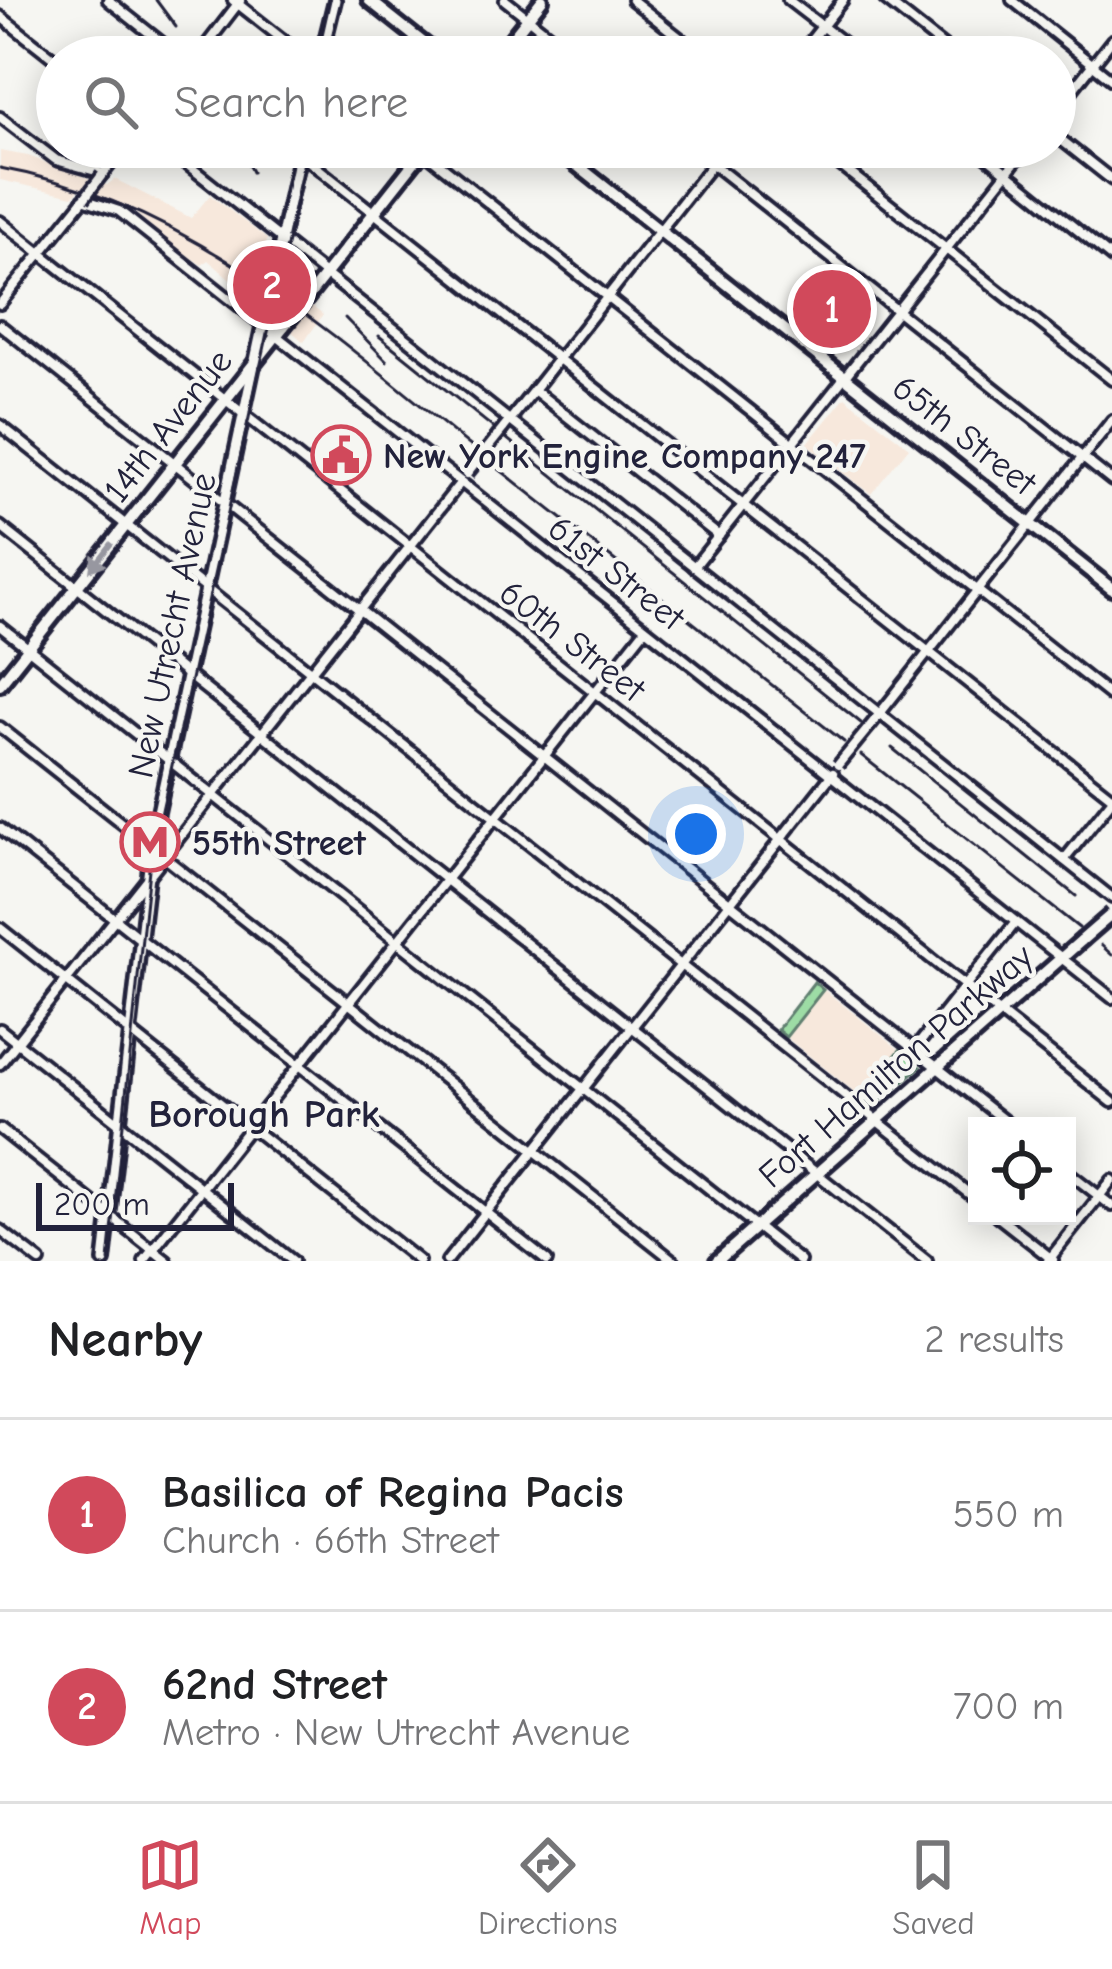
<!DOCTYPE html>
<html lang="en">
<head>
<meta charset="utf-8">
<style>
	body { margin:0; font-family:"Comic Neue",sans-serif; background:#f6f6f6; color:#202124 }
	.controls { position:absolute; right:36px; bottom:36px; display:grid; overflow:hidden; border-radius:0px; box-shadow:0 6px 30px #0003 }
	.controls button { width:108px; height:108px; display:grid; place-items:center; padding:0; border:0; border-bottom:3px solid #e0e0e0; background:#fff; color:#202124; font:60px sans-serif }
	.scale { position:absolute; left:36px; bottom:30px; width:198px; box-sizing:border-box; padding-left:12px; border:6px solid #22223b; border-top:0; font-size:33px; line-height:42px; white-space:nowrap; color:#22223b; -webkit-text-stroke:9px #f6f6f2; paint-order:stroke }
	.you { position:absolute; left:696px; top:834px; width:42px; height:42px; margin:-30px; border:9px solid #fff; border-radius:50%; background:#1a73e8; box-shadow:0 0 0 18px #1a73e833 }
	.badge { display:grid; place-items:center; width:78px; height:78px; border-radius:50%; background:#d1495b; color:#fff; font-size:39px; font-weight:700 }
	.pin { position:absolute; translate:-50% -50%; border:6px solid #fff; box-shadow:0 3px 12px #0006 }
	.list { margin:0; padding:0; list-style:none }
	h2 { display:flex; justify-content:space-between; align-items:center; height:156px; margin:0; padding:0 48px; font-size:51px }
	h2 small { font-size:39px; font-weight:400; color:#757577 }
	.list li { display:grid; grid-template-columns:78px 1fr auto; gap:36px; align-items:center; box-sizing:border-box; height:192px; padding:0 48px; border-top:3px solid #e0e0e0 }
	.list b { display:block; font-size:45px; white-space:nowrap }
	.list p { margin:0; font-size:39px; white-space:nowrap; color:#757577 }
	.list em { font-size:39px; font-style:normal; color:#757577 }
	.icon { flex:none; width:66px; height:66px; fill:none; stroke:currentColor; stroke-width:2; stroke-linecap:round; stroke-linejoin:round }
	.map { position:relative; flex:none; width:1112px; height:1261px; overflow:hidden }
	.search { position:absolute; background:#fff; box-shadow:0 6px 30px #0003; left:36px; right:36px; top:36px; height:132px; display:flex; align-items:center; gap:30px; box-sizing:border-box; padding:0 42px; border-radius:66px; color:#757577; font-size:45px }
	.sheet { height:540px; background:#fff }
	nav { display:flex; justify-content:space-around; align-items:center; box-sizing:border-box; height:168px; border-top:3px solid #e0e0e0; background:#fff; font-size:33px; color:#757577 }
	nav a { display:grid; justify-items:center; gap:6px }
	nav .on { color:#d1495b }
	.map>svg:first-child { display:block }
</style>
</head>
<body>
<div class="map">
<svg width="1112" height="1261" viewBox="0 0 1112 1261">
	<rect width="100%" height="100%" fill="#f6f6f2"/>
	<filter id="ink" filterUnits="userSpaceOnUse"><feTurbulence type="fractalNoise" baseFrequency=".00833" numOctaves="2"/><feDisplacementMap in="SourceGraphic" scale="24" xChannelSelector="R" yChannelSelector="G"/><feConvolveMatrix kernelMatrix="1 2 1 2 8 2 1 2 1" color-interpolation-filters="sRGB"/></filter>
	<g filter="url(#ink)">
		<g fill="#f7e8dc">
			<path d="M 0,151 L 28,156 L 107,185 L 115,179 L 191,218 L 210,195 L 267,239 L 263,269 L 323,315 L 304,342 L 208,260 L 202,265 L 175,247 L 133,211 L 80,189 L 73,196 L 0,180 Z"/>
			<path d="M 845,397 L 909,447 L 871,494 L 807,444 Z"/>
			<path d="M 814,982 L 900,1050 L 861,1097 L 777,1030 Z"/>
		</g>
		<g fill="#9ddca5" stroke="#607f70" stroke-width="3">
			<path d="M 814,982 L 823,990 L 786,1037 L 777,1030 Z"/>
			<path d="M 900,1050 L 920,1067 L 872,1106 L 861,1097 Z"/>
		</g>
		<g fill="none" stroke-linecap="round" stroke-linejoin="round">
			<g stroke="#22223b" stroke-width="16">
				<g id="minor">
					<path d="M 108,0 L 180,57"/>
					<path d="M 233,0 L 305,57"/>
					<path d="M 505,0 L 577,57"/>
					<path d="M 632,0 L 704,57"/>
					<path d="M 788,0 L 862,57"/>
					<path d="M 885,0 L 957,57"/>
					<path d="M 1012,0 L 1112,80"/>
					<path d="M 0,16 L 57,61"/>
					<path d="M 197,57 L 240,1"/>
					<path d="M 798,57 L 843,0"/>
					<path d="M 1055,112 L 1112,40"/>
					<path d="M 0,117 L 56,160 L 103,173"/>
					<path d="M 1055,135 L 1112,180"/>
					<path d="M 165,147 L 1112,898"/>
					<path d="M 291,147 L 1112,797"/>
					<path d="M 418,147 L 1112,697"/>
					<path d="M 691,147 L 1112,481"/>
					<path d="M 817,147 L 1112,380"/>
					<path d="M 975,147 L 1112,258"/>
					<path d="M 103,174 L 124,147"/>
					<path d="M 83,199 L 119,211 L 1112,998"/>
					<path d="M 0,221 L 1112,1102"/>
					<path d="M 0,304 L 84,199"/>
					<path d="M 0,325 L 1011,1126"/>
					<path d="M 534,390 L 644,477"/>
					<path d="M 0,425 L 977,1200"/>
					<path d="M 503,429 L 726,147"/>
					<path d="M 647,479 L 719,536"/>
					<path d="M 0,526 L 927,1261"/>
					<path d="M 694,567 L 1027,147"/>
					<path d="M 0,626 L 800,1261"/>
					<path d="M 870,726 L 1112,420"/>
					<path d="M 0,727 L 674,1261"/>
					<path d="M 0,828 L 547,1261"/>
					<path d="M 1064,860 L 1112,800"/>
					<path d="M 0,928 L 419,1261"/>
					<path d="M 0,1029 L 293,1261"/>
					<path d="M 914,1050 L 1016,922"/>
					<path d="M 0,1064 L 461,482"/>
					<path d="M 0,1129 L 167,1261"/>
					<path d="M 1067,1171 L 1112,1206"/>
					<path d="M 997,1216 L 1053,1260"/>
					<path d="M 0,1230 L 40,1261"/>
					<path d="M 144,1261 L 645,629"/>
					<path d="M 447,1261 L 833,773"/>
					<path d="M 1048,1261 L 1112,1180"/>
				</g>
			</g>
			<g stroke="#22223b" stroke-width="18">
				<g id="tertiary">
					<path d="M 321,57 L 335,0"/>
					<path d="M 273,277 L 301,147"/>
					<path d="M 104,1261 L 152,840 L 266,309"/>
				</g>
			</g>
			<g stroke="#22223b" stroke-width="20">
				<g id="secondary">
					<path d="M 369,0 L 441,57"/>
					<path d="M 497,57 L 542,0"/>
					<path d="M 554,147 L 1112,589"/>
					<path d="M 307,298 L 426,147"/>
					<path d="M 0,684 L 284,326"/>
					<path d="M 717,1261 L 1082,940"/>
				</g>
			</g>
			<use href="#minor" stroke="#f6f6f2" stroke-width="8"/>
			<use href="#tertiary" stroke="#f6f6f2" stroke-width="9"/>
			<use href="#secondary" stroke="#f6f6f2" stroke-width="10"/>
			<g stroke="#22223b" stroke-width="3">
				<path d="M 156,0 L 176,27"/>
				<path d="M 317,57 L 330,0"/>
				<path d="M 240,147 L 252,172"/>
				<path d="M 0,168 C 195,203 344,345 494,465 C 611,558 728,650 844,742"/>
				<path d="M 345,318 L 387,361"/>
				<path d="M 379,336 L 861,723"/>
				<path d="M 892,748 L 1076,896"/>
				<path d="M 861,755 L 1079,928"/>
				<path d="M 1101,945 L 1112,955"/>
				<path d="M 109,1261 L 149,869 L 309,147"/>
			</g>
			<g stroke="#22223b" stroke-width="16" stroke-linecap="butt">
				<g id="minor-bridge">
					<path d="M 84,199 L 102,175"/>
					<path d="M 467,474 L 503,429"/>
					<path d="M 838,765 L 870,726"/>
				</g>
			</g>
			<g stroke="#22223b" stroke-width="18" stroke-linecap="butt">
				<path id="tertiary-bridge" d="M 266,309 L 273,277"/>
			</g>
			<g stroke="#22223b" stroke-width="20" stroke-linecap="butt">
				<g id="secondary-bridge">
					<path d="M 284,326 L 307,298"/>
					<path d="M 1082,940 L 1112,914"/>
				</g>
			</g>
			<use href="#minor-bridge" stroke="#f6f6f2" stroke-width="8"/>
			<use href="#tertiary-bridge" stroke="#f6f6f2" stroke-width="9"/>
			<use href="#secondary-bridge" stroke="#f6f6f2" stroke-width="10"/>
		</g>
		<defs><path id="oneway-solid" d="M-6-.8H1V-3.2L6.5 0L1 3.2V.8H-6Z" transform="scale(3)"/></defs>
		<use fill="#9797a0" href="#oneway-solid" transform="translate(101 557) rotate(128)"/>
	</g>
	<defs>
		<g id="civic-ring" transform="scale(3)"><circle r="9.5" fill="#f6f6f2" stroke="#d1495b" stroke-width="1.5"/><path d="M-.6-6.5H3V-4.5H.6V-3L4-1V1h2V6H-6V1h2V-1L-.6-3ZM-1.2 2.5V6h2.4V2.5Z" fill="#d1495b"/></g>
		<g id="metro-ring" transform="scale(3)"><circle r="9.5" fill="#f6f6f2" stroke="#d1495b" stroke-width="1.5"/><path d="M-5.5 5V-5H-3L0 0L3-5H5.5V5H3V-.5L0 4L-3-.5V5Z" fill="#d1495b"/></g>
	</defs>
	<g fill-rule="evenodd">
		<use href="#civic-ring" x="341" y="455"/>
		<use href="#metro-ring" x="150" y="842"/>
	</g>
	<g text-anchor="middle" stroke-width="9" stroke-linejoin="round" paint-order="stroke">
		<g font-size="36" fill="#22223b" stroke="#f6f6f2">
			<text transform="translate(167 425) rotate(-52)" y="13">14th Avenue</text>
			<text transform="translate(965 434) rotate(38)" y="13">65th Street</text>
			<text transform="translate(617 572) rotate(38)" y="13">61st Street</text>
			<text transform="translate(171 625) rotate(-78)" y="13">New Utrecht Avenue</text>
			<text transform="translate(573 640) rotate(38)" y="13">60th Street</text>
			<text transform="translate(895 1065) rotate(-41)" y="13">Fort Hamilton Parkway</text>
		</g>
		<g font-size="36" font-weight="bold" fill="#22223b" stroke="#f6f6f2" text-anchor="start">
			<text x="383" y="468">New York Engine Company 247</text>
			<text x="192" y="855">55th Street</text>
		</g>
		<g font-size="39" font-weight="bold" fill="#22223b" stroke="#f6f6f2">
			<text x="264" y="1127">Borough Park</text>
		</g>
	</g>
</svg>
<div class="controls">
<button><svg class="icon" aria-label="locate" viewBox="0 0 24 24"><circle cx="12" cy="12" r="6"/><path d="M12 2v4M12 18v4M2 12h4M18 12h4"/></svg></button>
</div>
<div class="scale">200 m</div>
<div class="you"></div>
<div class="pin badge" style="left:832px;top:309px">1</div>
<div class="pin badge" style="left:272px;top:285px">2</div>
<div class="search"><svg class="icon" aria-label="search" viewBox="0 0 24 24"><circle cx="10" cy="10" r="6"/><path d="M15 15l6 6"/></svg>Search here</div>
</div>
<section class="sheet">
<h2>Nearby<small>2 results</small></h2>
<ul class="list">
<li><span class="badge">1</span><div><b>Basilica of Regina Pacis</b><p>Church · 66th Street</p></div><em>550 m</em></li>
<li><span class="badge">2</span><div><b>62nd Street</b><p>Metro · New Utrecht Avenue</p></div><em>700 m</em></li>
</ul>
</section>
<nav>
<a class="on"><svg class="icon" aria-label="map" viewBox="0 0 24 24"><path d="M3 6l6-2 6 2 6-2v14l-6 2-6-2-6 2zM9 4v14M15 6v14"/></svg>Map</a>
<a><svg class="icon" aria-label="directions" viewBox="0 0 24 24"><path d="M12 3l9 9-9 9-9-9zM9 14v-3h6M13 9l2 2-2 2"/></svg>Directions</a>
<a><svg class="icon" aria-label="saved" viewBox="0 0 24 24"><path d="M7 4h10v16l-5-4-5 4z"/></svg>Saved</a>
</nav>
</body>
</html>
